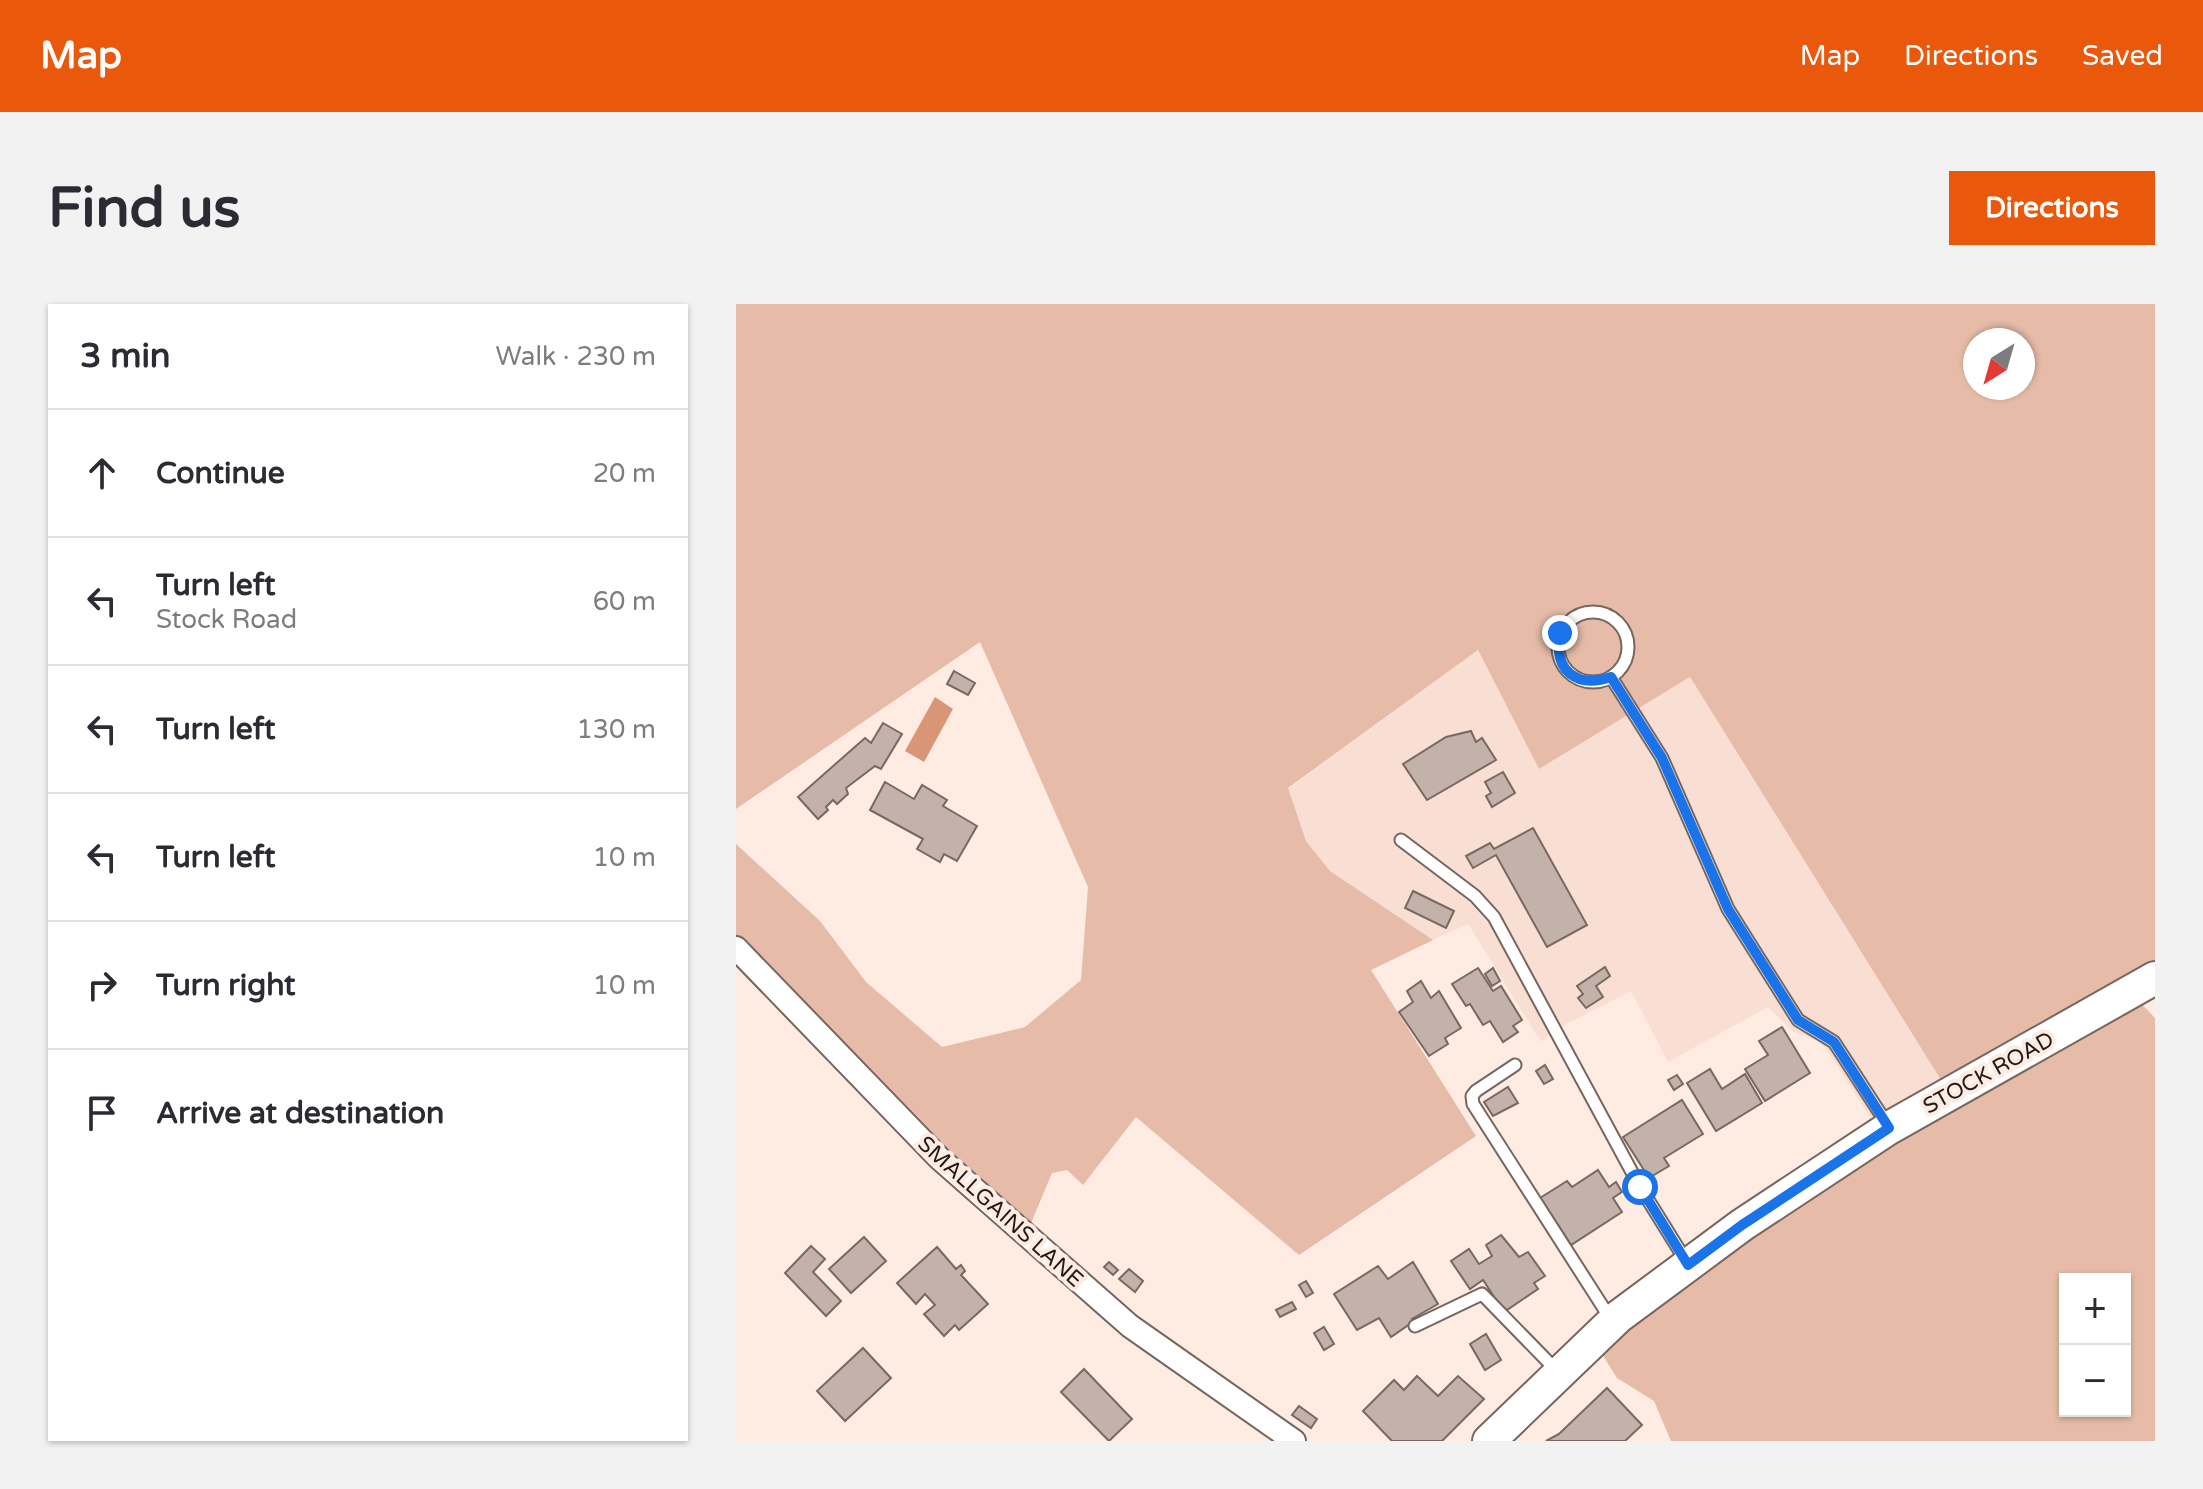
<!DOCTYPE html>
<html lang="en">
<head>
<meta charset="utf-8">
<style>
	body { margin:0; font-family:"Varela Round",sans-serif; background:#f2f2f3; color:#2b2b33 }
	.controls { position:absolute; right:24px; bottom:24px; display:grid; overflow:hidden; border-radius:0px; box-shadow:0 2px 6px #0004 }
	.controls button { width:72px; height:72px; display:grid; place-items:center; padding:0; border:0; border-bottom:2px solid #e1e1e2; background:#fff; color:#2b2b33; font:40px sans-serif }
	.compass { position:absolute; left:1227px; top:24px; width:72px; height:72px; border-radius:50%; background:#fff; box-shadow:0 2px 6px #0004; rotate:217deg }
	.stop { position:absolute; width:24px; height:24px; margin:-18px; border:6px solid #1a73e8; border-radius:50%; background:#fff }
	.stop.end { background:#1a73e8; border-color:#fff; box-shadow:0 2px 8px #0008 }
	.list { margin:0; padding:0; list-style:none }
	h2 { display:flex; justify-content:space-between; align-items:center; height:104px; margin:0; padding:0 32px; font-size:34px }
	h2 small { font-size:26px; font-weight:400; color:#7c7c81 }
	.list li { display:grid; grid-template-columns:52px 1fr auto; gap:24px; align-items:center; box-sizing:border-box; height:128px; padding:0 32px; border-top:2px solid #e1e1e2 }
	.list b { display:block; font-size:30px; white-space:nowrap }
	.list p { margin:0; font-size:26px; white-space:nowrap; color:#7c7c81 }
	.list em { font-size:26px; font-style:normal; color:#7c7c81 }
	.icon { flex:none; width:44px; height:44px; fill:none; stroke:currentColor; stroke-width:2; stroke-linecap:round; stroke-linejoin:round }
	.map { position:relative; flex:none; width:1419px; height:1137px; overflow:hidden; border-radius:0px }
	header { display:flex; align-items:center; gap:48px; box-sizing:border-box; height:112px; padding:0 40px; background:#ea580c; color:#fff }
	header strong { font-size:38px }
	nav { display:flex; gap:44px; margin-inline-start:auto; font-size:28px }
	.intro { display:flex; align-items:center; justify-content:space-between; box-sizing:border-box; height:192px; padding:0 48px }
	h1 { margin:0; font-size:56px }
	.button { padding:20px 36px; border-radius:0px; background:#ea580c; color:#fff; font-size:28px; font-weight:700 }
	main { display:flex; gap:48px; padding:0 48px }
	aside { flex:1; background:#fff; border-radius:0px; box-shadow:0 2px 6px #0004 }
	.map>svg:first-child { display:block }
</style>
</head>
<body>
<header>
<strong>Map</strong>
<nav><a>Map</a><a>Directions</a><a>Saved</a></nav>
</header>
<div class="intro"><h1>Find us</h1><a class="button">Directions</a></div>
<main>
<aside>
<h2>3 min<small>Walk · 230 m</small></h2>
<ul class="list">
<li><svg class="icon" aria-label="ahead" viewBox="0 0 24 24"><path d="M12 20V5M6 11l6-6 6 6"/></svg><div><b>Continue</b></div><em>20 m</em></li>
<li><svg class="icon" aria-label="left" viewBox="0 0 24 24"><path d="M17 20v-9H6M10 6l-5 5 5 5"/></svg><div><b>Turn left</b><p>Stock Road</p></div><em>60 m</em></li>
<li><svg class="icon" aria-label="left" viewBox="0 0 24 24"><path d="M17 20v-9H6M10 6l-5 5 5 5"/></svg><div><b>Turn left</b></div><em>130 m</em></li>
<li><svg class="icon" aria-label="left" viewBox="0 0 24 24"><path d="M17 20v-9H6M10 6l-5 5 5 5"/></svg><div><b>Turn left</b></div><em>10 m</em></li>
<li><svg class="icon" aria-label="right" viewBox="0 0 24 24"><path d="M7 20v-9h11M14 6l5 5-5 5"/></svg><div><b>Turn right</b></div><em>10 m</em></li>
<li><svg class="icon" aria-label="arrive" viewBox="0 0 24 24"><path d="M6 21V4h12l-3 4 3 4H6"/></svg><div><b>Arrive at destination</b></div></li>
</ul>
</aside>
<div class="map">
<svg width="1419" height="1137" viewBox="0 0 1419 1137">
	<rect width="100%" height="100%" fill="#feece3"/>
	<path fill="#f9dfd3" d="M 742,346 L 803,465 L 954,373 L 1205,776 L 1134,813 L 1090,745 L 1080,736 L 1056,727 L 1032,703 L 932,758 L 895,687 L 819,726 L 805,738 L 732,620 L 697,636 L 594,567 L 570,537 L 552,485 Z"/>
	<path fill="#e6bca8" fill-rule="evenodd" d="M 0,0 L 1419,0 L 1419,663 L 1395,689 L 1419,714 L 1419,1137 L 935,1137 L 918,1097 L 881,1074 L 866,1050 L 1006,921 L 1211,808 L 1205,776 L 954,373 L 803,465 L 742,346 L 552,484 L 570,537 L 594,567 L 697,636 L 635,666 L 740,832 L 563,951 L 400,813 L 347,881 L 331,866 L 316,869 L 290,931 L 0,644 L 0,540 L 84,617 L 130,678 L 206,743 L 289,723 L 345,676 L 352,583 L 244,338 L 0,505 ZM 1239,36 L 1287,36 L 1287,84 L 1239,84 ZM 1329,975 L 1389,975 L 1389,1107 L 1329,1107 Z"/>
	<path fill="#d89677" d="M 199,393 L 217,405 L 188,458 L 169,447 Z"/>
	<g fill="#c3b2a9" stroke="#786861" stroke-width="2">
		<path d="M 218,367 L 239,379 L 232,391 L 211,380 Z"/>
		<path d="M 147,419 L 166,430 L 145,465 L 139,462 L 110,484 L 112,490 L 101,500 L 97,496 L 90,503 L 92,506 L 82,515 L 62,493 L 129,434 L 135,439 Z"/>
		<path d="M 735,427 L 740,438 L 746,434 L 760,456 L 691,496 L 667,460 L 710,433 Z"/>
		<path d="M 767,468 L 779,489 L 756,503 L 750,492 L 755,489 L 749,478 Z"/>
		<path d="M 149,478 L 178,495 L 186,481 L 211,496 L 207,502 L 241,522 L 221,557 L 208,550 L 204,558 L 181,545 L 187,535 L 134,506 Z"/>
		<path d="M 797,524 L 851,621 L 811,643 L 760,551 L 737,564 L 730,552 L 754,539 L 758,545 Z"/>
		<path d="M 677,587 L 718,607 L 710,624 L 669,604 Z"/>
		<path d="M 869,663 L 874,672 L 860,682 L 867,693 L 850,704 L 842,694 L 847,690 L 841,682 Z"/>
		<path d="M 742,664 L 757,687 L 765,682 L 786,716 L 777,722 L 782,728 L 767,738 L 754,717 L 747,721 L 734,700 L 730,702 L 716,680 Z"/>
		<path d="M 757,664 L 764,677 L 756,682 L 749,670 Z"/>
		<path d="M 685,677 L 695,694 L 703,687 L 725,724 L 709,734 L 712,740 L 693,752 L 663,708 L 677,698 L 671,687 Z"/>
		<path d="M 1046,723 L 1074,769 L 1029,797 L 1009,765 L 1032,751 L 1023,737 Z"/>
		<path d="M 809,761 L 817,775 L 808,780 L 800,767 Z"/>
		<path d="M 974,765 L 986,785 L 1009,770 L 1026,799 L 980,827 L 951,779 Z"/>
		<path d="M 941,771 L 947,780 L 938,786 L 932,776 Z"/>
		<path d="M 772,783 L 782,799 L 757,812 L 748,798 Z"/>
		<path d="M 946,796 L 967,830 L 928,854 L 933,862 L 913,874 L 887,833 Z"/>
		<path d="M 862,866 L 873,883 L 880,878 L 886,888 L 877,894 L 886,908 L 835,941 L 804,894 L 831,877 L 836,883 Z"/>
		<path d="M 765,931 L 783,953 L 792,948 L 809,972 L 798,979 L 802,985 L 768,1008 L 747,976 L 734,985 L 715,957 L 733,945 L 743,960 L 756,952 L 750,941 Z"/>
		<path d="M 128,933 L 150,957 L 115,989 L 93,965 Z"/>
		<path d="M 75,942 L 89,955 L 77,968 L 105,997 L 90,1012 L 49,969 Z"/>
		<path d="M 201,943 L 220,965 L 225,961 L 229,967 L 225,971 L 252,1000 L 223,1026 L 219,1021 L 208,1032 L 188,1010 L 199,1001 L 189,990 L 180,1000 L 161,979 Z"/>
		<path d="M 373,958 L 382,966 L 377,971 L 368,963 Z"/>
		<path d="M 677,958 L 702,1000 L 676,1015 L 678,1017 L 655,1033 L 643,1014 L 621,1026 L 598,990 L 642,962 L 652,975 Z"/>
		<path d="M 393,965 L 407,977 L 399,988 L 383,975 Z"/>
		<path d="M 570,977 L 577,989 L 570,993 L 563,981 Z"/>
		<path d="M 556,998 L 560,1005 L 544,1013 L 540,1006 Z"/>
		<path d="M 588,1023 L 598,1040 L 588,1046 L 578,1029 Z"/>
		<path d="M 750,1030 L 765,1056 L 749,1066 L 734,1040 Z"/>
		<path d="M 127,1044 L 155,1074 L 109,1117 L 81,1087 Z"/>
		<path d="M 348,1065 L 396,1115 L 373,1137 L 325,1088 Z"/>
		<path d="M 681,1072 L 702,1092 L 722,1072 L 748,1095 L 706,1137 L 656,1137 L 627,1107 L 658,1076 L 668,1086 Z"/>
		<path d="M 871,1084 L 906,1121 L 889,1137 L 810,1137 L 823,1130 Z"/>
		<path d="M 563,1102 L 581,1115 L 575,1124 L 556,1111 Z"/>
	</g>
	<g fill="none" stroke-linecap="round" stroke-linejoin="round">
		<g stroke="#76665f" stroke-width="15">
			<g id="lane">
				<circle cx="857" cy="343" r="35"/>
				<path d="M 875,373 L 926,454 L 992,605 L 1062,716 L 1098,738 L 1151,820"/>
				<path d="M 665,536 L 739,592 L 758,613 L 904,883 L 950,957"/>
				<path d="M 779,761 L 740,787 L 736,792 L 737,800 L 874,1014"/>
				<path d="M 679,1022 L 746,990 L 823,1069"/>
			</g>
		</g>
		<g stroke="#76665f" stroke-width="26">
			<path id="street" d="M 0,644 L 203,854 L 394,1022 L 558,1137"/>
		</g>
		<g stroke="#76665f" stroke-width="36">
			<path id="secondary" d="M 753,1137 L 882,1013 L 1006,921 L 1153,824 L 1419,674"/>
		</g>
		<use href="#lane" stroke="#fff" stroke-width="11"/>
		<use href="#street" stroke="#fff" stroke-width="22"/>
		<use href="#secondary" stroke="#fff" stroke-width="32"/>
	</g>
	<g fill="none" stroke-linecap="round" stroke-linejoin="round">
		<path stroke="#1a73e8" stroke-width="10" d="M 824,329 C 817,366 840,385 875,373 L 926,454 L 992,605 L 1062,716 L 1098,738 L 1153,824 L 1006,921 L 952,961 L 904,883"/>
	</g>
	<g text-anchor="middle" stroke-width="8" stroke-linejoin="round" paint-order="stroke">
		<g font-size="22" fill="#211b18" stroke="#feece3">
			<text transform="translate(1252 768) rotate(-29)" y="8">STOCK ROAD</text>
			<text transform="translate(265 907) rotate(42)" y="8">SMALLGAINS LANE</text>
		</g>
	</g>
</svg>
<div class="controls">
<button>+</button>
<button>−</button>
</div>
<svg class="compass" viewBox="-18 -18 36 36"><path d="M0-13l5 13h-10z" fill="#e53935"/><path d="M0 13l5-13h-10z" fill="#7c7c81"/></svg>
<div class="stop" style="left:904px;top:883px"></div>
<div class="stop end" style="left:824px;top:329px"></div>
</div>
</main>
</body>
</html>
